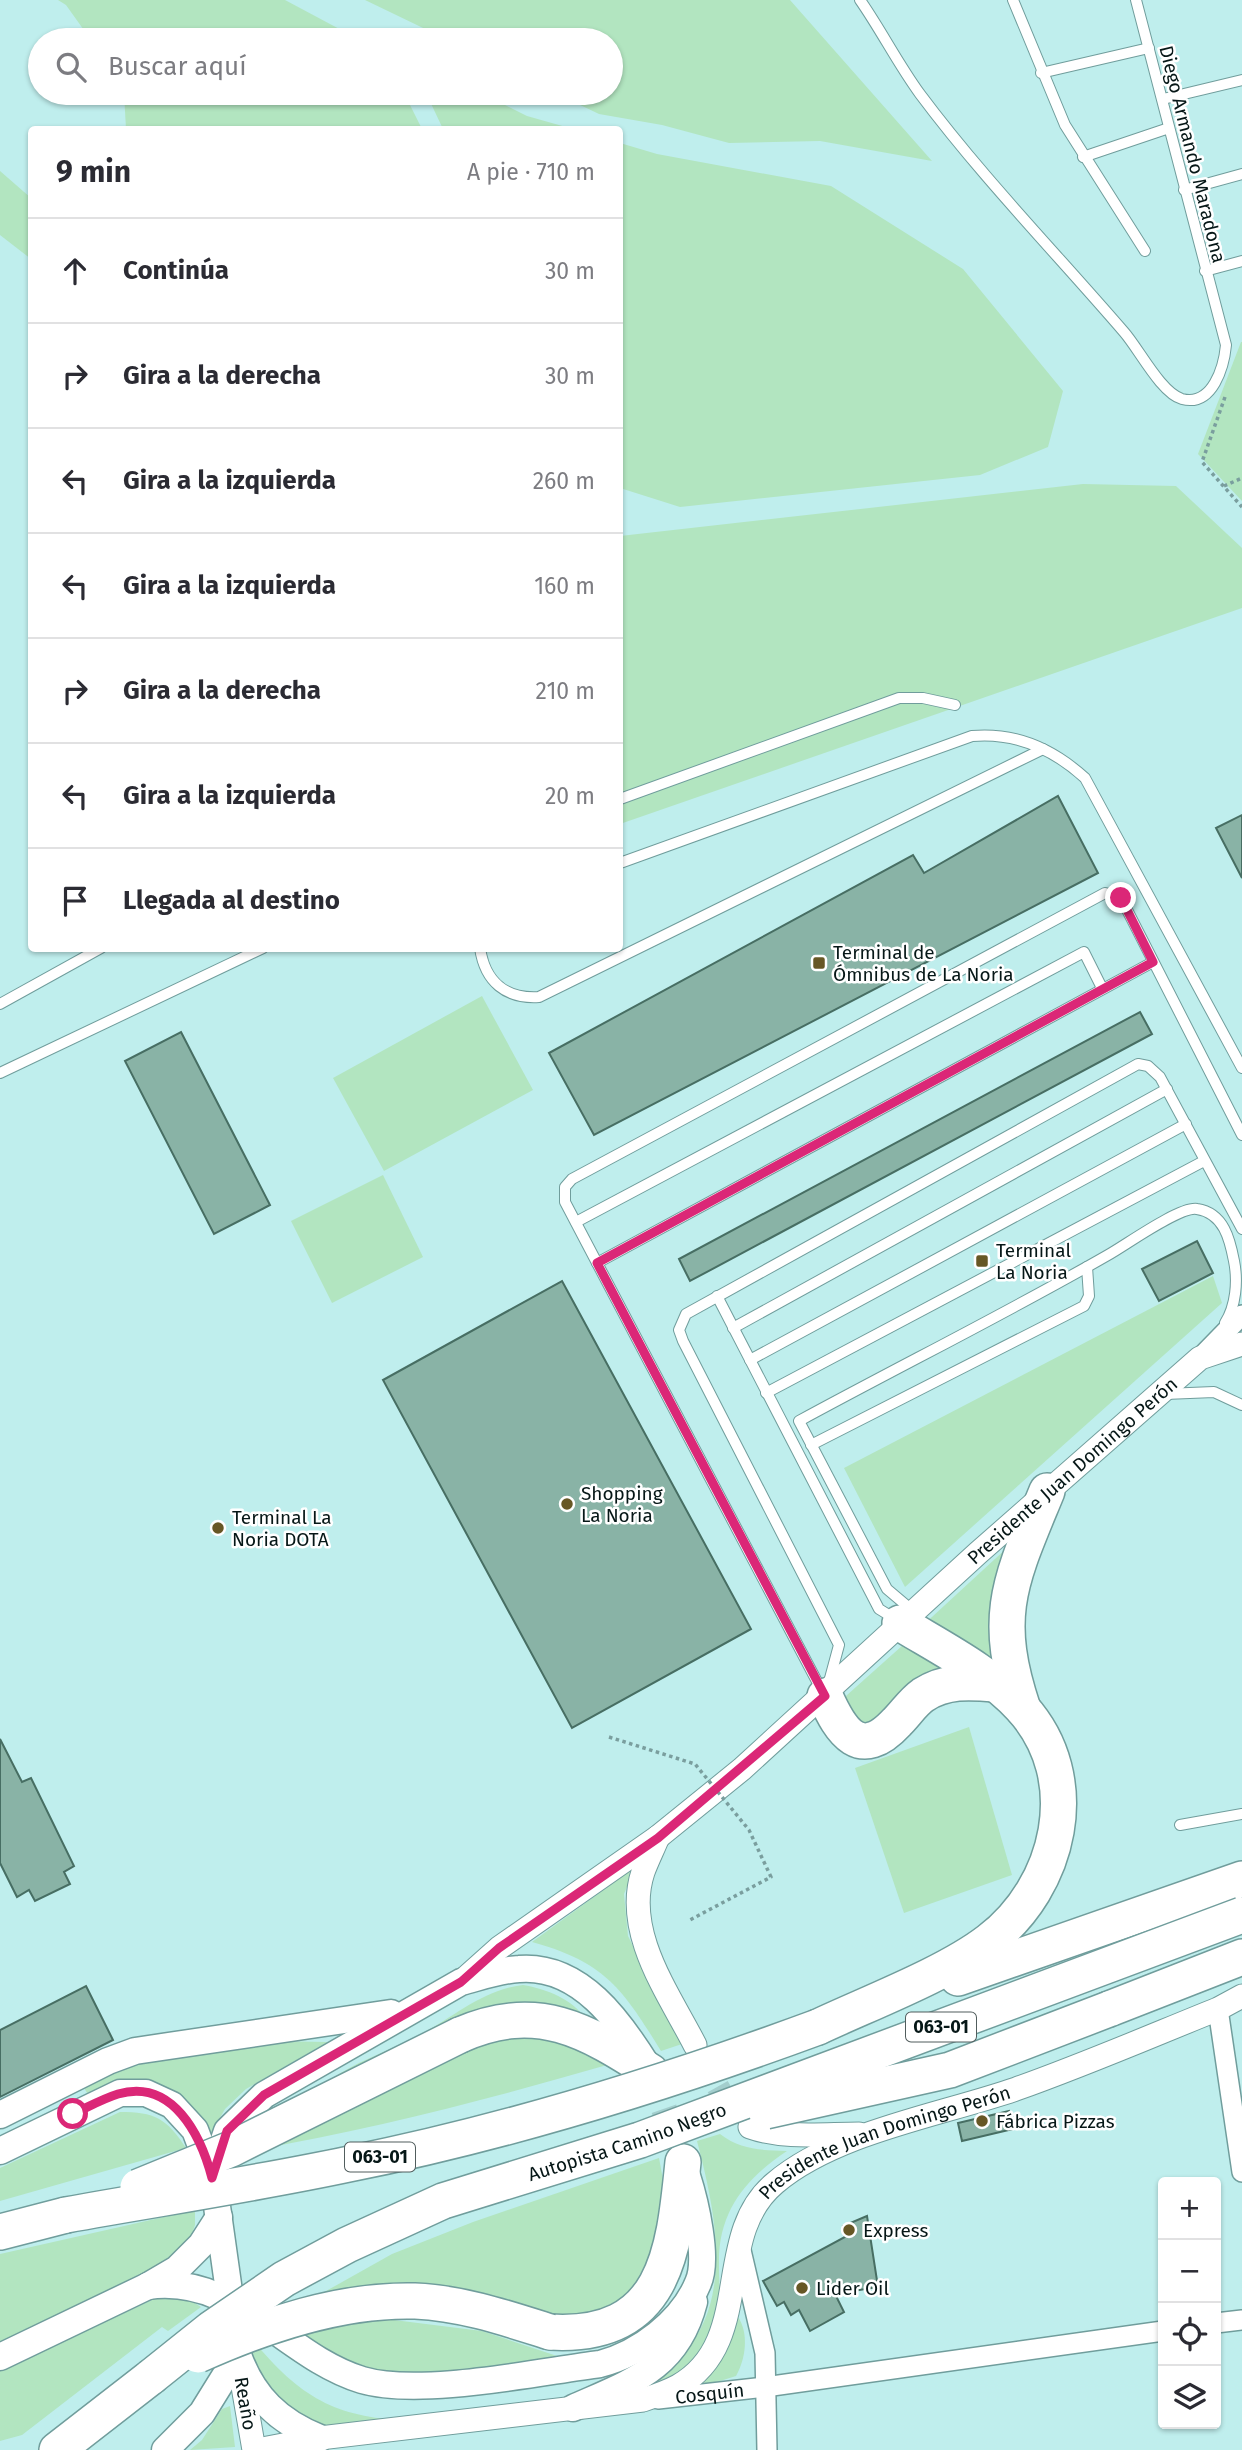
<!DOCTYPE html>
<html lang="es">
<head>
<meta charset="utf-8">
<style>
	body { margin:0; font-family:"Fira Sans",sans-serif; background:#f2f2f3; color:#2b2b33 }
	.controls { position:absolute; right:21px; bottom:21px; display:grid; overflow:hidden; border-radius:7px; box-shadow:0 2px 5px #0004 }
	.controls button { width:63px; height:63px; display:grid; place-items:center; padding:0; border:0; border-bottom:2px solid #e1e1e2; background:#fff; color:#2b2b33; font:35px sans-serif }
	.stop { position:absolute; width:21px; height:21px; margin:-16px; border:5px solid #db2777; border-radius:50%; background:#fff }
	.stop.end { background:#db2777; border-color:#fff; box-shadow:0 2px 7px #0008 }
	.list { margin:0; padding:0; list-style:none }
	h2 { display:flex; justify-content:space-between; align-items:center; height:91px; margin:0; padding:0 28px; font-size:30px }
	h2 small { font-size:23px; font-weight:400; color:#7c7c81 }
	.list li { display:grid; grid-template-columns:46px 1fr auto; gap:21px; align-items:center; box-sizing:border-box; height:105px; padding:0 28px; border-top:2px solid #e1e1e2 }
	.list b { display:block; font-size:26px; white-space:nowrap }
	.list em { font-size:23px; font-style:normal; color:#7c7c81 }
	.icon { flex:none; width:38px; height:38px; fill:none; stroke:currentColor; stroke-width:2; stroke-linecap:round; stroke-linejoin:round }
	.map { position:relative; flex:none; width:1242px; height:2450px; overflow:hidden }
	.search { position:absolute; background:#fff; box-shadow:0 2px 5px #0004; left:28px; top:28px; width:595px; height:77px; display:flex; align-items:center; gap:18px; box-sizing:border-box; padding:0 24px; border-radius:38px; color:#7c7c81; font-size:26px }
	.panel { position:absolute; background:#fff; box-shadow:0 2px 5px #0004; left:28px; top:126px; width:595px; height:826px; border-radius:7px }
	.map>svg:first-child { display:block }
</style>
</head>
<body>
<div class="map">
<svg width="1242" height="2450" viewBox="0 0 1242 2450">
	<rect width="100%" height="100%" fill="#bfeeed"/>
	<g fill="#b2e5c0">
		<path d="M 58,0 L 285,0 L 360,40 L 91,40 L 66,5 Z"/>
		<path d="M 365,0 L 790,0 L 932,161 L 820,141 L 729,143 L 662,125 L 599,114 L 555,93 L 611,93 L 611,40 L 448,40 Z"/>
		<path d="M 124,93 L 404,93 L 422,129 L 126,129 Z"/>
		<path d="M 426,93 L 481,93 L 527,116 L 573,129 L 443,129 Z"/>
		<path d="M 620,143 L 657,154 L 831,186 L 963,269 L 1063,391 L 1048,447 L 980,475 L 680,507 L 620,488 Z"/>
		<path d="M 0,171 L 31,198 L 31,259 L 0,235 Z"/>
		<path d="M 1241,342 L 1242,342 L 1242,501 L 1198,454 Z"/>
		<path d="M 1083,484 L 1176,486 L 1242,548 L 1242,608 L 620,824 L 620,536 Z"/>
		<path d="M 482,996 L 533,1090 L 384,1171 L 333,1078 Z"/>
		<path d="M 383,1175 L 423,1257 L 332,1303 L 291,1221 Z"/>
		<path d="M 1213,1276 L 1222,1303 L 905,1587 L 844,1468 Z"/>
		<path d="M 1008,1547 L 997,1672 L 920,1628 Z"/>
		<path d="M 903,1645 L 950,1669 L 880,1719 L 859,1724 L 837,1704 Z"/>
		<path d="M 969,1727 L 1012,1875 L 904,1913 L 855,1768 Z"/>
		<path d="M 635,1867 L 624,1894 L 628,1936 L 682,2044 L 661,2051 C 623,1989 605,1962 532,1942 Z"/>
		<path d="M 523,1985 C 547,1989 572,1999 586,2019 L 561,2013 L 329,2081 C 354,2062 384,2053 412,2039 C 450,2021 480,1990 523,1985 Z"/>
		<path d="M 507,2034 L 562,2040 L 607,2065 C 490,2099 373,2129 253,2150 L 379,2087 Z"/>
		<path d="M 268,2041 L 328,2042 L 246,2089 L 225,2109 L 208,2138 L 197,2121 L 110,2085 L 87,2093 L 82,2084 L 162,2055 Z"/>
		<path d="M 120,2112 C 155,2112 166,2118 186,2148 L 0,2201 L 0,2168 Z"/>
		<path d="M 720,2134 C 741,2150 761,2150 787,2151 C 745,2179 718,2212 719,2264 C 719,2303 725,2310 703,2346 C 699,2353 695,2363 690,2369 C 680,2378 658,2384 646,2389 L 645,2382 C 657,2373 674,2364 684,2353 C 735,2296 714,2206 697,2141 Z"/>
		<path d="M 659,2158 L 666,2196 L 667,2234 L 631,2297 L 572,2321 L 319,2295 L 392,2254 L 473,2222 Z"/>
		<path d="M 195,2210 L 195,2225 L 184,2257 L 0,2345 L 0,2254 Z"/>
		<path d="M 165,2294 L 185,2297 L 201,2307 L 168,2331 L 162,2327 L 22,2435 L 0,2441 L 0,2371 Z"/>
		<path d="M 738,2317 C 749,2333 746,2359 736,2376 L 704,2386 L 701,2383 L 714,2369 Z"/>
		<path d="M 386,2319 L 482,2331 L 557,2356 C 451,2375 391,2403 297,2333 L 345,2322 Z"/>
		<path d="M 257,2345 C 304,2401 340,2418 413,2421 L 331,2429 L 291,2422 L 240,2352 Z"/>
		<path d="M 230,2406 L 235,2447 L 190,2450 L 202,2440 L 222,2409 Z"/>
	</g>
	<g fill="#89b3a6" stroke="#476e63" stroke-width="2">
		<path d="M 1058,796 L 1098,873 L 594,1135 L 549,1053 L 913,855 L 924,873 Z"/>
		<path d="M 1242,815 L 1242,878 L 1216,828 Z"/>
		<path d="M 1140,1012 L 1152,1034 L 690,1281 L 679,1259 Z"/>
		<path d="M 181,1032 L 270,1205 L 214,1234 L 125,1061 Z"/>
		<path d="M 1197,1241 L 1213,1273 L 1159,1301 L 1142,1269 Z"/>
		<path d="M 562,1281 L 751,1629 L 572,1728 L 383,1380 Z"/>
		<path d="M 0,1739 L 22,1782 L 31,1778 L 74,1866 L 64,1872 L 70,1884 L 35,1901 L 29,1890 L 17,1897 L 0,1863 Z"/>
		<path d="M 86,1986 L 113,2040 L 0,2097 L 0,2030 Z"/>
		<path d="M 1009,2111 L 1013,2129 L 962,2141 L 958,2123 Z"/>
		<path d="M 867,2216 L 878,2287 L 835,2294 L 844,2312 L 810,2331 L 799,2310 L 791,2315 L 784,2302 L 777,2306 L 763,2281 L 845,2237 L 843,2226 Z"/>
	</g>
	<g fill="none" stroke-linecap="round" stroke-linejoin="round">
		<path stroke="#a3cecd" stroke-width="23" stroke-dasharray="23 11" stroke-linecap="butt" d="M 701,2057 L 736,2119"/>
		<path stroke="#a3cecd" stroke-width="26" stroke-dasharray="26 13" stroke-linecap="butt" d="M 651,2072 L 677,2146"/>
		<g stroke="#709d9c" stroke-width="12">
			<g id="service">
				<path d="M 860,0 C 881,30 898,64 920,94 C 982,177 1056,253 1124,332 C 1139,349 1161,393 1182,399 C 1213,407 1224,366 1226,345 L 1136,0"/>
				<path d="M 1013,0 L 1065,125 L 1145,251"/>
				<path d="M 1041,73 L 1149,48"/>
				<path d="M 1163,99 L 1242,80"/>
				<path d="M 1083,157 L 1169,128"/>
				<path d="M 1184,190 L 1242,174"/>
				<path d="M 1205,271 L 1242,261"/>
				<path d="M 620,799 L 899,698 L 923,698 L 955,705"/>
				<path d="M 620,863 L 972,736 C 1016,732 1053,749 1085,778 L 1242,1068"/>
				<path d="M 480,948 C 485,982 506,999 539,997 L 1043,749"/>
				<path d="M 0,1004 L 101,948"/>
				<path d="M 0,1073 L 263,948"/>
				<path d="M 576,1222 L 1084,952 L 1102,988"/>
				<path d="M 597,1263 L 1153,962"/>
				<path d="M 717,1296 L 879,1609 L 897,1620"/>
				<path d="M 733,1328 L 1167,1089"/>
				<path d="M 750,1360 L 1186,1124"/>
				<path d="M 766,1393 L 1204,1161"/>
				<path d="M 1165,1394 L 1214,1392 L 1242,1405"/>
				<path d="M 811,1445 L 1084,1306 L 1089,1296 L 1087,1267"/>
				<path d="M 913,1611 L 887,1589 L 799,1421 C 902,1365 1007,1313 1108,1255 C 1126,1245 1180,1206 1197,1209 C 1224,1213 1230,1240 1234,1261 C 1238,1281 1236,1306 1225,1323"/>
				<path d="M 829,1682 L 839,1645 L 683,1341 L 679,1330 L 686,1314 L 1138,1064 L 1148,1066 L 1160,1077 L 1242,1229"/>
				<path d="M 822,1691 L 565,1202 L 565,1187 L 572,1179 L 1105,893 L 1121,898 L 1242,1135"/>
				<path d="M 1180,1825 L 1242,1814"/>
			</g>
		</g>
		<g stroke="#709d9c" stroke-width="22">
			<g id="minor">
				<path d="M 1200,1358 L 1242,1315"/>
				<path d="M 1218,2009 L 1242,2172"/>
				<path d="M 740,2246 L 765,2353 L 767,2450"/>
				<path d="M 1216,2323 L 1242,2320"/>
				<path id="s1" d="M 658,2399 L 765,2387 L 1163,2331"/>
			</g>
		</g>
		<g stroke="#709d9c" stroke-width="25">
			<g id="tertiary">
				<path d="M 658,1837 C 653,1849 647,1861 643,1872 C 623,1932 669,1994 695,2045"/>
				<path id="s2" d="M 461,1982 L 499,1948 L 658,1837 L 742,1769 L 978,1553 L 1200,1358 L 1242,1344"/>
				<path d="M 750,2127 C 783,2139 824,2134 859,2134"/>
				<path id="s3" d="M 240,2369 L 254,2450"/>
				<path id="s4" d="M 257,2450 L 320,2438 L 643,2400 C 655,2396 667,2392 678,2386 C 756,2342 711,2236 775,2183 C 835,2132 941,2115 1016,2089 C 1084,2065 1151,2036 1218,2009 L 1242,1996"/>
			</g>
		</g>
		<g stroke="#709d9c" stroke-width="29">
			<g id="secondary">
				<path d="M 0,2115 L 108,2061 L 135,2051 L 391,2013"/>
				<path d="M 0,2151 L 120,2093 L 146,2093 L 172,2105 L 195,2130 L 213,2178 L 238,2355 C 253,2397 279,2422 320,2438"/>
				<path d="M 216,2164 L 227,2131 L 264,2095 L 461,1982 C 480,1977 499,1970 519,1969 C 580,1964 620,2022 648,2067"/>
				<path d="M 148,2286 C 237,2274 284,2356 362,2380 C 420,2397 537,2372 600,2364 C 639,2354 682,2322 698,2283 C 709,2259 695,2201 687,2176"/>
				<path d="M 0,2357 L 148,2286 L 177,2269 L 201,2245 L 219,2217"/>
				<path d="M 573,2408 C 631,2382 677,2369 694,2302"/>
				<path d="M 165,2450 L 202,2413 L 238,2355"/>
			</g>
		</g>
		<g stroke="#709d9c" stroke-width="38">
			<g id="motorway">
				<path d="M 825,1696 C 841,1732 860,1762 897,1722 C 906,1713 913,1702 923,1695 C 946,1680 970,1682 996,1684"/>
				<path d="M 1023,1709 C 991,1614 1011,1579 1047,1491"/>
				<path d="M 958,1978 L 1242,1879"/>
				<path d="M 1109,2009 L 1242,1957"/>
				<path d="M 818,2027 C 869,2003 946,1974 989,1941 C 1060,1887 1086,1779 1022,1708 C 989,1672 941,1648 900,1623"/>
				<path d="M 460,2035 C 537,2001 586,2030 651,2072"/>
				<path d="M 0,2232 L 66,2215"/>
				<path d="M 550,2332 C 666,2339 674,2252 683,2162"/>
				<path d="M 57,2450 L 151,2377"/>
			</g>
		</g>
		<g stroke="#7a9e9e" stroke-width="3.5" stroke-dasharray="3.5 3.5" stroke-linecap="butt">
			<path d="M 1225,397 L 1202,462 L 1242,507"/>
			<path d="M 1224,486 L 1242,478"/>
		</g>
		<use href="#service" stroke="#fff" stroke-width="10"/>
		<use href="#minor" stroke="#fff" stroke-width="19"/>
		<use href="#tertiary" stroke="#fff" stroke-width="23"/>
		<use href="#secondary" stroke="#fff" stroke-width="26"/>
		<use href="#motorway" stroke="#fff" stroke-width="35"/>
		<g stroke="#709d9c" stroke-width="38" stroke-linecap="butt">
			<g id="motorway-bridge">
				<path d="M 766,2111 L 950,2070 L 1109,2009"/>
				<path d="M 138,2187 L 231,2149 L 460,2035"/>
				<path d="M 66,2215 C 160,2198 255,2184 349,2164 C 508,2132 666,2083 818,2027"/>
				<path d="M 198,2355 C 265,2325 341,2299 415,2301 C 462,2303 506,2318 550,2332"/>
				<path id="s5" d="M 151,2377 L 211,2329 L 284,2279 L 347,2245 L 443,2201 L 640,2140 L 1242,1915"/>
			</g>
		</g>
		<path stroke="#7a9e9e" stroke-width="3.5" stroke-dasharray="3.5 3.5" stroke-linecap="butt" d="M 609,1737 L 695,1764 L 749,1830 L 771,1877 L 688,1921"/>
		<use href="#motorway-bridge" stroke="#fff" stroke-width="35"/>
	</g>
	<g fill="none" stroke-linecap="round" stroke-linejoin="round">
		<path stroke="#db2777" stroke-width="9" d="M 73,2114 C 88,2107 102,2099 118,2094 C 173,2078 201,2136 212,2178 L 227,2131 L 264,2095 L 461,1982 L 499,1948 L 658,1838 L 825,1696 L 597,1263 L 1153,962 L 1121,898"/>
	</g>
	<g fill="#675725" stroke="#fff" stroke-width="2.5">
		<rect x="812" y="956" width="14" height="14" rx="3.5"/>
		<rect x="975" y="1254" width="14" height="14" rx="3.5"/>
		<circle cx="567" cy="1504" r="7"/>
		<circle cx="218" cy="1528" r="7"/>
		<circle cx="982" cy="2121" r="7"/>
		<circle cx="849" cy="2230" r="7"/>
		<circle cx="802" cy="2288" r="7"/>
	</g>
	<g text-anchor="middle" stroke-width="5" stroke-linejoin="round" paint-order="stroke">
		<g fill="#fff" stroke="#515d5d" stroke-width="2">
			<rect x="906" y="2012.5" width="70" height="29" rx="5"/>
			<rect x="345" y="2142.5" width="70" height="29" rx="5"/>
		</g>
		<g font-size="18" font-weight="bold" fill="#061717">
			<text x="941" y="2033">063-01</text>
			<text x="380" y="2163">063-01</text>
		</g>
		<g font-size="19" fill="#061717" stroke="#fff">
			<text transform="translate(1193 154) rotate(76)" y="7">Diego Armando Maradona</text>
			<text dy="7" stroke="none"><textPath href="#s2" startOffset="798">Presidente Juan Domingo Perón</textPath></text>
			<text dy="7" stroke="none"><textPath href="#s5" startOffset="536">Autopista Camino Negro</textPath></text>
			<text dy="7" stroke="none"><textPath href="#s4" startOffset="777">Presidente Juan Domingo Perón</textPath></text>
			<text dy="7" stroke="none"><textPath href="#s1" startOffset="52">Cosquín</textPath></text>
			<text dy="7" stroke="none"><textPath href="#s3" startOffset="35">Reaño</textPath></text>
		</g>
		<g font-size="19" fill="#061717" stroke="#fff" text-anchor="start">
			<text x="833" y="959">Terminal de<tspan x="833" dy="22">Ómnibus de La Noria</tspan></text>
			<text x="996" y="1257">Terminal<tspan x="996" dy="22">La Noria</tspan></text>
			<text x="581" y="1500">Shopping<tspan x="581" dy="22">La Noria</tspan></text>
			<text x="232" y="1524">Terminal La<tspan x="232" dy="22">Noria DOTA</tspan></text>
			<text x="996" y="2128">Fábrica Pizzas</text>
			<text x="863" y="2237">Express</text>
			<text x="816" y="2295">Lider Oil</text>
		</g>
	</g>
</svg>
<div class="controls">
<button>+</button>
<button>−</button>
<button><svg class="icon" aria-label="locate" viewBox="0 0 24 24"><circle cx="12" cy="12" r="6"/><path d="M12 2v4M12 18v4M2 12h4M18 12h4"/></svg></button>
<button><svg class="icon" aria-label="layers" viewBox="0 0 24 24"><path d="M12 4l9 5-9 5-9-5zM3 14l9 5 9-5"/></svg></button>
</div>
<div class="stop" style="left:73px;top:2114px"></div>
<div class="stop end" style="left:1121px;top:898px"></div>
<div class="search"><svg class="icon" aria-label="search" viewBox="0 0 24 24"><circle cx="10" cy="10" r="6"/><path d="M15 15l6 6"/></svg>Buscar aquí</div>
<section class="panel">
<h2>9 min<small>A pie · 710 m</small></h2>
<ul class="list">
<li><svg class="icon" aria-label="ahead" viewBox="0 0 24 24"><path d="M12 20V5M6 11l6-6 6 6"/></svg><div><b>Continúa</b></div><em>30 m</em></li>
<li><svg class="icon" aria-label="right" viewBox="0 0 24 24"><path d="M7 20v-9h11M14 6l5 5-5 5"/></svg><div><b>Gira a la derecha</b></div><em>30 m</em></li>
<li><svg class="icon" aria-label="left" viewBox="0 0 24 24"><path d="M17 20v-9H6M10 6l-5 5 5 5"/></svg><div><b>Gira a la izquierda</b></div><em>260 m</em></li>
<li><svg class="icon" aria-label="left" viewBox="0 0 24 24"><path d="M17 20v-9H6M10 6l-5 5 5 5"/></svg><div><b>Gira a la izquierda</b></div><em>160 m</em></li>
<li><svg class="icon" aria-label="right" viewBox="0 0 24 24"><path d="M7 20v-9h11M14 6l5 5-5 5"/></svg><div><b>Gira a la derecha</b></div><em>210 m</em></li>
<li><svg class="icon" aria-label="left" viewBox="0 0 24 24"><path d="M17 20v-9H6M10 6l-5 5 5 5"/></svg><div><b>Gira a la izquierda</b></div><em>20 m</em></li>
<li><svg class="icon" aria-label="arrive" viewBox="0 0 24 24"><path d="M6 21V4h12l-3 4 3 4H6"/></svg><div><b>Llegada al destino</b></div></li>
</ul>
</section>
</div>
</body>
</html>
